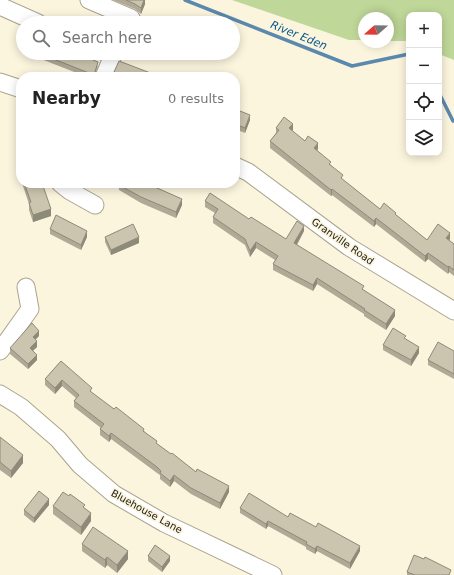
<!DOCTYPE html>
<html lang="en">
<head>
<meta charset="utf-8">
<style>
	body { margin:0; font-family:"DejaVu Sans",sans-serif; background:#f2f2f2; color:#222 }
	.controls { position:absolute; right:12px; top:12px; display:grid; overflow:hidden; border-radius:8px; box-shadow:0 2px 10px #0003 }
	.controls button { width:36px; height:36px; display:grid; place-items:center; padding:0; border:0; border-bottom:1px solid #e0e0e0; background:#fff; color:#222; font:20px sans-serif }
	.compass { position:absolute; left:358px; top:12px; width:36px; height:36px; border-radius:50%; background:#fff; box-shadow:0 2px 10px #0003; rotate:250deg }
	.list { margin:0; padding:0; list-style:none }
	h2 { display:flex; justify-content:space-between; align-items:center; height:52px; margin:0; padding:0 16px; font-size:17px }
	h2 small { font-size:13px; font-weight:400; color:#767676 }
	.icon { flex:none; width:22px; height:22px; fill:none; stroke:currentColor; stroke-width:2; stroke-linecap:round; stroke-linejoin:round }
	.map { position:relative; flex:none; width:454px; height:575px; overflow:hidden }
	.search { position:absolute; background:#fff; box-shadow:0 2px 10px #0003; left:16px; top:16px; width:224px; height:44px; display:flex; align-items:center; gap:10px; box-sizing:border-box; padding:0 14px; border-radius:22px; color:#767676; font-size:15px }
	.panel { position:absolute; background:#fff; box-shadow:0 2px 10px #0003; left:16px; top:72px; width:224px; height:116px; border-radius:16px }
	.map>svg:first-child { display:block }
</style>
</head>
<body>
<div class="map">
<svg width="454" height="575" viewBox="0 0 454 575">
	<rect width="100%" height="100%" fill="#fbf5de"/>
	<path fill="#bfd798" d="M 232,0 L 454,0 L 454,60 L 439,54 L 439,15 L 409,15 L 409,41 L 388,41 L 388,18 L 364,18 L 364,40 L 349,40 Z"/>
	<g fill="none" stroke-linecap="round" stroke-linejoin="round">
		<g stroke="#5b88ad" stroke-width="3.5">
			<path d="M 185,0 L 352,66 L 409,54"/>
			<path d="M 439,93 L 453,121 L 454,121"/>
		</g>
		<g stroke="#aaa48e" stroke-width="19">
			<g id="minor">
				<path d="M 89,0 L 131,18 L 129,23"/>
				<path d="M 0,6 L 38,23"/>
				<path d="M 104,77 L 114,53"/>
				<path d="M 0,82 L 21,89"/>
				<path d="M 235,166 L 248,172 L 349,247 L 454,311"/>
				<path d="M 60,183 L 70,191 L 95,205"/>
				<path d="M 0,351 L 30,309 L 26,287"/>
				<path d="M 0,394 L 21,407 L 58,439 L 80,465 L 114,494 L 164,523 L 273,575"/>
			</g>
		</g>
		<use href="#minor" stroke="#fff" stroke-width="17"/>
	</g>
	<g fill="#afa996">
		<path d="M 113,0 L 145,0 L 145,4 L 141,14 L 135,9 Z"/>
		<path d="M 41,54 L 98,66 L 94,77 L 87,77 L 41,59 Z"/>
		<path d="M 114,72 L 161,77 L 114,77 Z"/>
		<path d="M 235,109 L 250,120 L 245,133 L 235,129 Z"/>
		<path d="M 276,128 L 293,130 L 292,131 L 305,141 L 318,149 L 317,150 L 331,165 L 343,180 L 380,209 L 396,215 L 427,240 L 450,239 L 449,241 L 454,244 L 454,276 L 449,272 L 448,274 L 428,259 L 425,262 L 376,224 L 374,227 L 332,195 L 331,196 L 270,148 L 270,141 L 276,133 Z"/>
		<path d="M 20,170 L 21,170 L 21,181 L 20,178 Z"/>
		<path d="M 22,183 L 42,183 L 51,216 L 33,222 L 29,210 L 29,204 Z"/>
		<path d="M 149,183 L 149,185 L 182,205 L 176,218 L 141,203 L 119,190 L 119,185 Z"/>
		<path d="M 205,201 L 249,219 L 286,239 L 304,231 L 297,245 L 364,290 L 395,316 L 386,330 L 364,316 L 364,314 L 317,284 L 313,291 L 273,270 L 273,264 L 275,260 L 256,248 L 250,257 L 245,245 L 213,223 L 213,217 L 215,213 L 205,207 Z"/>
		<path d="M 50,229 L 87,237 L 81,250 L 50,234 Z"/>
		<path d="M 105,237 L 139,243 L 111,255 L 105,242 Z"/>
		<path d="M 39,336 L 35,340 L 37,347 L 33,351 L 37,360 L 28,369 L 10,354 L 10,348 Z"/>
		<path d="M 406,339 L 419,353 L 411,366 L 383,350 L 383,345 Z"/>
		<path d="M 454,351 L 454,379 L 428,365 L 428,360 Z"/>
		<path d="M 61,361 L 92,393 L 144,431 L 157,444 L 171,454 L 196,472 L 229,492 L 220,509 L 191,494 L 174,481 L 170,487 L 160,479 L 160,475 L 157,473 L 111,439 L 109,442 L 100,435 L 100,429 L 101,428 L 74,407 L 74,401 L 76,398 L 62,386 L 55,394 L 45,385 L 45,379 Z"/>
		<path d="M 0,437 L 23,463 L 11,478 L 0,470 Z"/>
		<path d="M 49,505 L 34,523 L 24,515 L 24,510 Z"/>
		<path d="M 53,506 L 85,508 L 91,521 L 81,535 L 53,514 Z"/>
		<path d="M 240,508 L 288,517 L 360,551 L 350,569 L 317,551 L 315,554 L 306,549 L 306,547 L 268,526 L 266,529 L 240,513 Z"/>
		<path d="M 82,544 L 128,559 L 117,573 L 107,565 L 105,568 L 82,551 Z"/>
		<path d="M 148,556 L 170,561 L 162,572 L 148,561 Z"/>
		<path d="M 407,572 L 451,575 L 407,575 Z"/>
	</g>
	<g fill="#8e8a7a">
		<path d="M 144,0 L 145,0 L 145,4 L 141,14 L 141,8 Z"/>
		<path d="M 250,115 L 250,120 L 245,133 L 245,128 Z"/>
		<path d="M 293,124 L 293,130 L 289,134 L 289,128 Z"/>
		<path d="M 318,143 L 318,149 L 314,154 L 314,148 Z"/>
		<path d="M 332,189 L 332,195 L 331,196 L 331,190 Z"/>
		<path d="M 182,199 L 182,205 L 176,218 L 176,212 Z"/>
		<path d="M 51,209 L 51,216 L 33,222 L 33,215 Z"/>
		<path d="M 376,218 L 376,224 L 374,227 L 374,221 Z"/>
		<path d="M 304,226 L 304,231 L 294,249 L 294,243 Z"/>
		<path d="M 87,231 L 87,237 L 81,250 L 81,245 Z"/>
		<path d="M 450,233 L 450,239 L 446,244 L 446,238 Z"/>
		<path d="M 139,237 L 139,243 L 111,255 L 111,250 Z"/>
		<path d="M 256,242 L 256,248 L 250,257 L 250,251 Z"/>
		<path d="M 428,253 L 428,259 L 425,262 L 425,256 Z"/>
		<path d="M 449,266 L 449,272 L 448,274 L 448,267 Z"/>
		<path d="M 317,278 L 317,284 L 313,291 L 313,285 Z"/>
		<path d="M 395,310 L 395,316 L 386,330 L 386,324 Z"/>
		<path d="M 39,331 L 39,336 L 33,342 L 33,337 Z"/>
		<path d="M 37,341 L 37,347 L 30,353 L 30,348 Z"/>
		<path d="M 419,347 L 419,353 L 411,366 L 411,360 Z"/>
		<path d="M 37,355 L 37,360 L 28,369 L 28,364 Z"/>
		<path d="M 62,380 L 62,386 L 55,394 L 55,388 Z"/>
		<path d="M 111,433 L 111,439 L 109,442 L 109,436 Z"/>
		<path d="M 23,455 L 23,463 L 11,478 L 11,471 Z"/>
		<path d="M 174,475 L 174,481 L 170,487 L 170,481 Z"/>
		<path d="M 229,486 L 229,492 L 220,509 L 220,503 Z"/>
		<path d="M 49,499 L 49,505 L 34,523 L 34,518 Z"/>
		<path d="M 91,513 L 91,521 L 81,535 L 81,527 Z"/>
		<path d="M 268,521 L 268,526 L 266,529 L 266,524 Z"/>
		<path d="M 317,546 L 317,551 L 315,554 L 315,549 Z"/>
		<path d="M 360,546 L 360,551 L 350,569 L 350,563 Z"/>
		<path d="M 128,551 L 128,559 L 117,573 L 117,565 Z"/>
		<path d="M 170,556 L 170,561 L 162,572 L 162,567 Z"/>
		<path d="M 107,557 L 107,565 L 105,568 L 105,560 Z"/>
	</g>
	<g fill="#cbc5af" stroke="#8e8a7a">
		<path d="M 126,0 L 144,0 L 141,8 L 135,4 Z"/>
		<path d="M 42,53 L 76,53 L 98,62 L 94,75 L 41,54 Z"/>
		<path d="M 119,61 L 161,77 L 126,77 L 114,72 Z"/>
		<path d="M 235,109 L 250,115 L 245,128 L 235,124 Z"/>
		<path d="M 284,117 L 293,124 L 289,128 L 305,141 L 308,136 L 318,143 L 314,148 L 331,162 L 329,164 L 343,175 L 341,178 L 380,209 L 384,203 L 396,213 L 395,214 L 427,240 L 438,224 L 450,233 L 446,238 L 454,244 L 454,270 L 449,266 L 448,267 L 428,253 L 425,256 L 376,218 L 374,221 L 332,189 L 331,190 L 270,141 L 279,130 L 276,128 Z"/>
		<path d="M 24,183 L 42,183 L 51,209 L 33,215 L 29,203 L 31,202 Z"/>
		<path d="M 120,183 L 148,183 L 148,184 L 182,199 L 176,212 L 141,197 L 119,185 Z"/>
		<path d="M 210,193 L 249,219 L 251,217 L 286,239 L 297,221 L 304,226 L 294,243 L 364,286 L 362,289 L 395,310 L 386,324 L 364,310 L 365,309 L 317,278 L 313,285 L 273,264 L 278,256 L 256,242 L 250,251 L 245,239 L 213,217 L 218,209 L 205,201 Z"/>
		<path d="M 56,215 L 87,231 L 81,245 L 50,229 Z"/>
		<path d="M 133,224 L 139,237 L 111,250 L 105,237 Z"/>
		<path d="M 32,323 L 39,331 L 33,337 L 37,341 L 30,348 L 37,355 L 28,364 L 10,348 Z"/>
		<path d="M 393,328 L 406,336 L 404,338 L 419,347 L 411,360 L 383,345 Z"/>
		<path d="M 438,342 L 454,351 L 454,374 L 428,360 Z"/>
		<path d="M 61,361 L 92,388 L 90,391 L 114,409 L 116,407 L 144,429 L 143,431 L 157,441 L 156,443 L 171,454 L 172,453 L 196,472 L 197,469 L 229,486 L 220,503 L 191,488 L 174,475 L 170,481 L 160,473 L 161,471 L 157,467 L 111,433 L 109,436 L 100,429 L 104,424 L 74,401 L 79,395 L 62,380 L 55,388 L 45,379 Z"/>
		<path d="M 0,437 L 23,455 L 11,471 L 0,462 Z"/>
		<path d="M 39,491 L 49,499 L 34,518 L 24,510 Z"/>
		<path d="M 63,492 L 69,496 L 70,494 L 85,505 L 83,507 L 91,513 L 81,527 L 53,506 Z"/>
		<path d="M 249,493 L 288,517 L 290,513 L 316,527 L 318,523 L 360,546 L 350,563 L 317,546 L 315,549 L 306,544 L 307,542 L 268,521 L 266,524 L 240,508 Z"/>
		<path d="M 93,527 L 128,551 L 117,565 L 107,557 L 105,560 L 82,544 Z"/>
		<path d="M 155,545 L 170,556 L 162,567 L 148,556 Z"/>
		<path d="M 414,555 L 424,559 L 425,557 L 451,570 L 449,575 L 415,575 L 407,572 Z"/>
	</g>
	<g text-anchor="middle" stroke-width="3.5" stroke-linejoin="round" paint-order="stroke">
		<g font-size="10" fill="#1e1c14" stroke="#fbf5de">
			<text transform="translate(343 241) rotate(35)" y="4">Granville Road</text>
			<text transform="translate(147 511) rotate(29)" y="4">Bluehouse Lane</text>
		</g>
		<g font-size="11" font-style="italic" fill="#07588a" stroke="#fbf5de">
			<text transform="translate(299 35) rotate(22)" y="4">River Eden</text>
		</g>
	</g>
</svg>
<div class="controls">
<button>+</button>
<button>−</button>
<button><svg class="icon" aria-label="locate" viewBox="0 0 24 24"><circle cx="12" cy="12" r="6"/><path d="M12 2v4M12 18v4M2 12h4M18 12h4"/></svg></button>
<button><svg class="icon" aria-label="layers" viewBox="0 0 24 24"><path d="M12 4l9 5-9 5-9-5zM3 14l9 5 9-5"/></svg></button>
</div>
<svg class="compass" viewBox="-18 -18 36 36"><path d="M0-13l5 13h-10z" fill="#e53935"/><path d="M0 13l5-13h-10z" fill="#767676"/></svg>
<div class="search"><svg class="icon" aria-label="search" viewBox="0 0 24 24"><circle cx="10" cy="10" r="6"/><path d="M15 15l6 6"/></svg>Search here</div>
<section class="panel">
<h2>Nearby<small>0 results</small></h2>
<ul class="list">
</ul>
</section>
</div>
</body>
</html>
